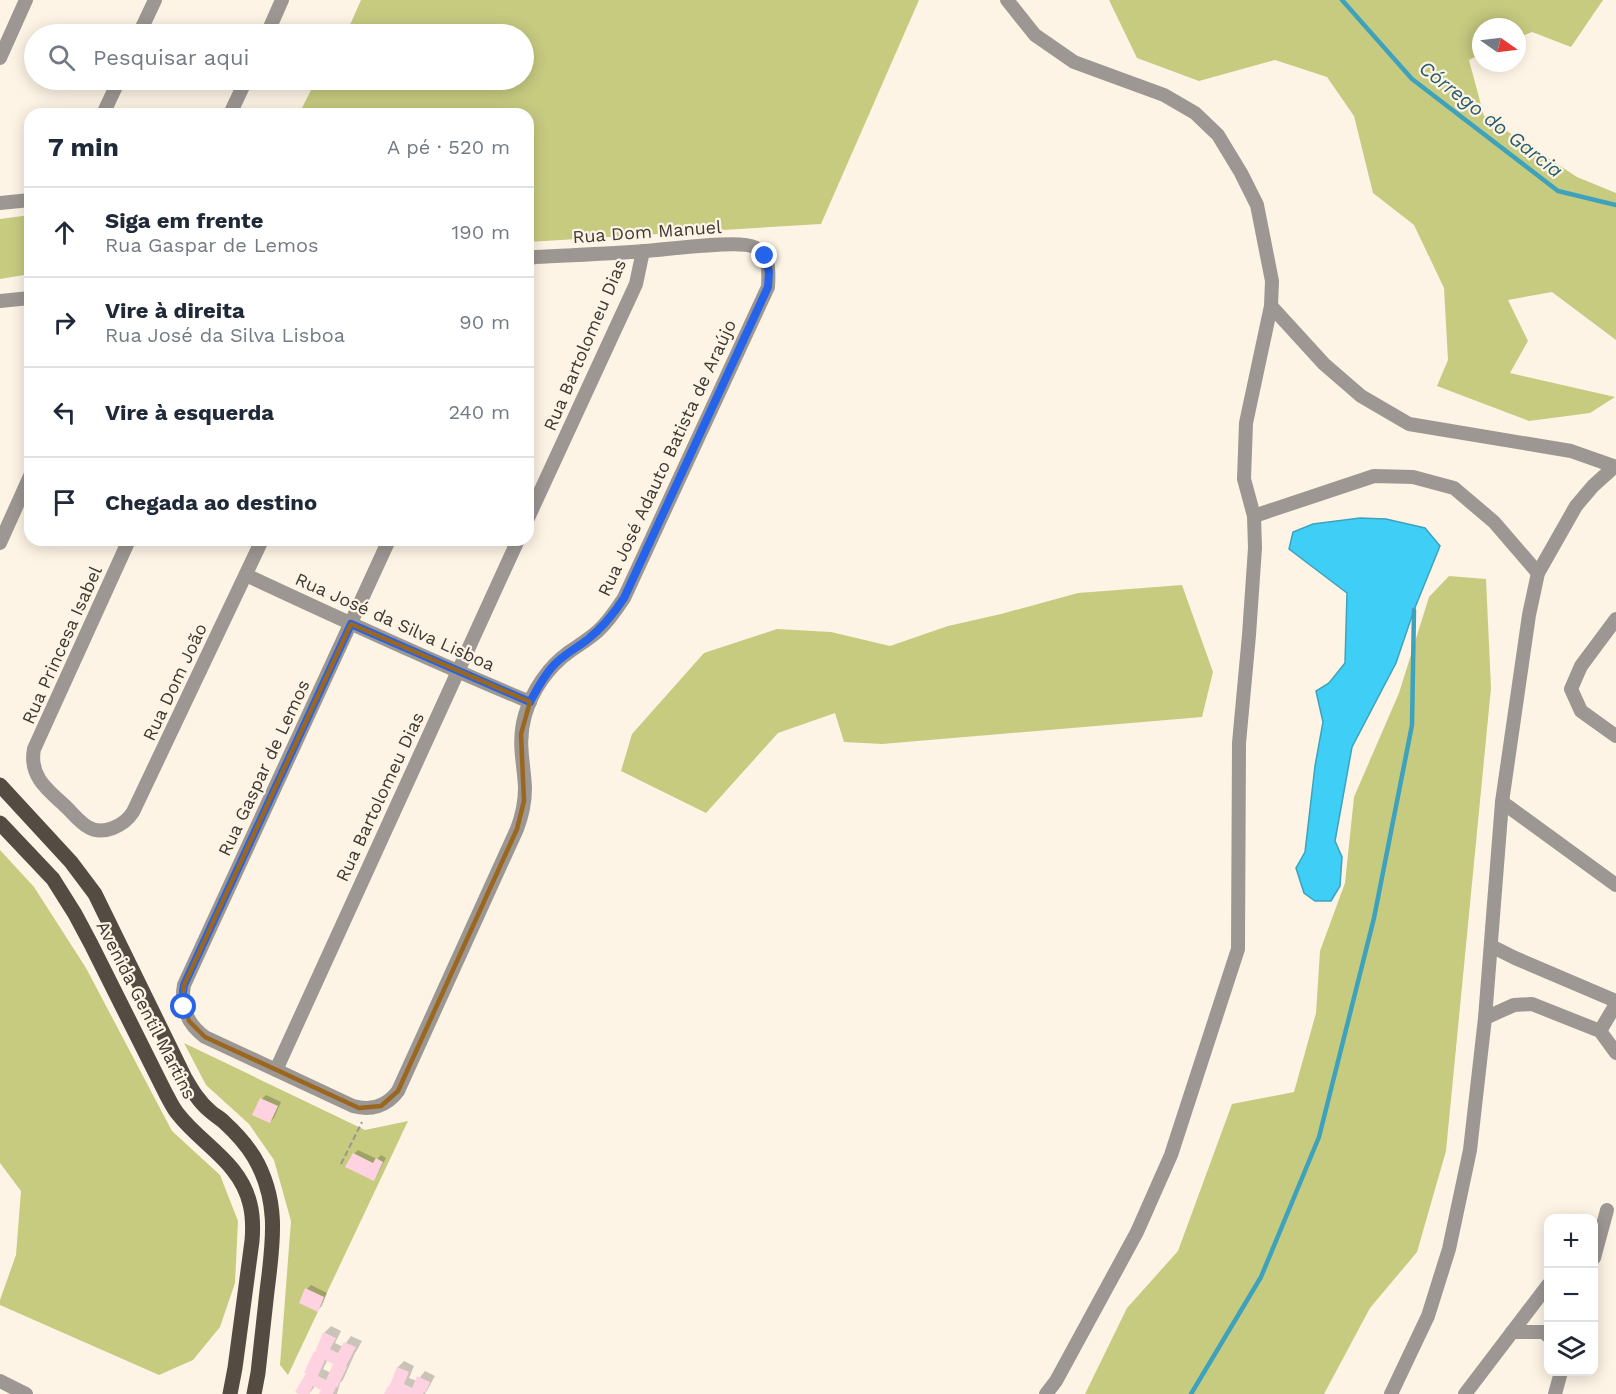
<!DOCTYPE html>
<html lang="pt">
<head>
<meta charset="utf-8">
<style>
	body { margin:0; font-family:"Work Sans",sans-serif; background:#f2f2f3; color:#1f2937 }
	.controls { position:absolute; right:18px; bottom:18px; display:grid; overflow:hidden; border-radius:12px; box-shadow:0 3px 15px #0003 }
	.controls button { width:54px; height:54px; display:grid; place-items:center; padding:0; border:0; border-bottom:2px solid #e0e1e3; background:#fff; color:#1f2937; font:30px sans-serif }
	.compass { position:absolute; left:1472px; top:18px; width:54px; height:54px; border-radius:50%; background:#fff; box-shadow:0 3px 15px #0003; rotate:104deg }
	.stop { position:absolute; width:18px; height:18px; margin:-14px; border:4px solid #2563eb; border-radius:50%; background:#fff }
	.stop.end { background:#2563eb; border-color:#fff; box-shadow:0 2px 6px #0008 }
	.list { margin:0; padding:0; list-style:none }
	h2 { display:flex; justify-content:space-between; align-items:center; height:78px; margin:0; padding:0 24px; font-size:26px }
	h2 small { font-size:20px; font-weight:400; color:#747a83 }
	.list li { display:grid; grid-template-columns:39px 1fr auto; gap:18px; align-items:center; box-sizing:border-box; height:90px; padding:0 24px; border-top:2px solid #e0e1e3 }
	.list b { display:block; font-size:22px; white-space:nowrap }
	.list p { margin:0; font-size:20px; white-space:nowrap; color:#747a83 }
	.list em { font-size:20px; font-style:normal; color:#747a83 }
	.icon { flex:none; width:33px; height:33px; fill:none; stroke:currentColor; stroke-width:2; stroke-linecap:round; stroke-linejoin:round }
	.map { position:relative; flex:none; width:1616px; height:1394px; overflow:hidden }
	.search { position:absolute; background:#fff; box-shadow:0 3px 15px #0003; left:24px; top:24px; width:510px; height:66px; display:flex; align-items:center; gap:15px; box-sizing:border-box; padding:0 21px; border-radius:33px; color:#747a83; font-size:22px }
	.panel { position:absolute; background:#fff; box-shadow:0 3px 15px #0003; left:24px; top:108px; width:510px; height:438px; border-radius:18px }
	.map>svg:first-child { display:block }
</style>
</head>
<body>
<div class="map">
<svg width="1616" height="1394" viewBox="0 0 1616 1394">
	<rect width="100%" height="100%" fill="#fdf4e5"/>
	<g fill="#c7cb80">
		<path d="M 361,0 L 919,0 L 821,224 L 528,242 L 528,114 L 299,114 L 316,80 L 524,80 L 524,34 L 346,34 Z"/>
		<path d="M 1109,0 L 1603,0 L 1571,47 L 1532,32 L 1517,38 L 1517,27 L 1481,27 L 1481,54 L 1469,60 L 1484,116 L 1577,177 L 1616,193 L 1616,340 L 1552,292 L 1508,300 L 1528,341 L 1510,373 L 1615,397 L 1590,413 L 1529,421 L 1437,386 L 1448,360 L 1444,288 L 1414,225 L 1373,193 L 1354,116 L 1327,77 L 1275,60 L 1199,81 L 1137,58 Z"/>
		<path d="M 30,215 L 30,274 L 0,279 L 0,219 Z"/>
		<path d="M 1449,576 L 1486,579 L 1491,688 L 1446,1151 L 1417,1252 L 1370,1308 L 1324,1394 L 1085,1394 L 1127,1308 L 1178,1251 L 1232,1104 L 1294,1092 L 1316,1013 L 1320,951 L 1345,883 L 1354,797 L 1399,693 L 1429,597 Z"/>
		<path d="M 1182,585 L 1213,672 L 1202,717 L 882,744 L 844,742 L 835,713 L 778,733 L 706,813 L 621,771 L 632,734 L 704,653 L 777,629 L 831,632 L 890,646 L 948,626 L 1001,614 L 1078,593 Z"/>
		<path d="M 0,850 L 34,887 L 86,968 L 172,1131 L 220,1175 L 238,1221 L 235,1283 L 220,1327 L 193,1360 L 159,1375 L 0,1305 L 0,1300 L 16,1255 L 21,1191 L 0,1163 Z"/>
		<path d="M 184,1043 L 365,1130 L 408,1121 L 288,1375 L 280,1365 L 291,1221 L 274,1160 L 249,1124 L 206,1085 Z"/>
	</g>
	<path fill="#3fcff6" stroke="#3ea2bc" stroke-width="1.5" d="M 1360,518 L 1386,519 L 1425,528 L 1440,546 L 1414,610 L 1396,663 L 1352,747 L 1335,841 L 1342,857 L 1340,886 L 1331,901 L 1315,901 L 1304,893 L 1296,868 L 1305,852 L 1315,766 L 1323,722 L 1316,691 L 1329,683 L 1345,663 L 1347,593 L 1289,549 L 1293,532 L 1313,524 Z"/>
	<g fill="#0003" fill-rule="evenodd">
		<path d="M 266,1095 L 281,1102 L 274,1118 L 270,1122 L 254,1114 L 262,1099 Z"/>
		<path d="M 358,1150 L 377,1159 L 381,1155 L 386,1158 L 377,1175 L 373,1179 L 354,1154 Z"/>
		<path d="M 311,1285 L 327,1293 L 322,1306 L 318,1310 L 307,1289 Z"/>
		<path d="M 331,1326 L 341,1331 L 335,1343 L 343,1347 L 351,1336 L 362,1341 L 357,1350 L 355,1353 L 343,1380 L 340,1383 L 337,1394 L 321,1394 L 323,1389 L 315,1386 L 309,1394 L 299,1394 L 324,1333 ZM 328,1359 L 335,1363 L 331,1373 L 323,1369 Z"/>
		<path d="M 404,1361 L 414,1366 L 409,1378 L 417,1381 L 425,1371 L 435,1376 L 425,1394 L 386,1394 L 392,1384 L 398,1367 Z"/>
	</g>
	<g fill="none" stroke-linecap="round" stroke-linejoin="round">
		<g stroke="#3ea2bc" stroke-width="4.5">
			<path d="M 1342,0 L 1412,79 L 1558,191 L 1616,205"/>
			<path d="M 1191,1394 L 1261,1277 L 1319,1137 L 1374,918 L 1412,725 L 1414,610"/>
		</g>
	</g>
	<g fill="#fed2e0" fill-rule="evenodd">
		<path d="M 260,1098 L 278,1106 L 270,1123 L 252,1115 Z"/>
		<path d="M 353,1153 L 373,1163 L 376,1158 L 383,1162 L 374,1181 L 345,1167 Z"/>
		<path d="M 305,1288 L 324,1297 L 318,1312 L 299,1303 Z"/>
		<path d="M 323,1332 L 336,1338 L 330,1349 L 338,1353 L 344,1342 L 356,1347 L 346,1366 L 347,1367 L 337,1388 L 336,1387 L 333,1394 L 319,1394 L 321,1390 L 313,1386 L 309,1394 L 299,1394 L 295,1392 L 306,1373 L 304,1373 L 314,1351 L 315,1352 ZM 325,1360 L 333,1364 L 326,1380 L 318,1376 Z"/>
		<path d="M 397,1367 L 409,1372 L 404,1384 L 412,1388 L 417,1376 L 430,1382 L 425,1393 L 424,1392 L 423,1394 L 384,1394 L 388,1386 L 389,1387 Z"/>
	</g>
	<g fill="none" stroke-linecap="round" stroke-linejoin="round">
		<path stroke="#9c968c" stroke-width="2" stroke-dasharray="6 3" stroke-linecap="butt" d="M 341,1164 L 362,1122"/>
		<g stroke="#9c9792" stroke-width="14">
			<path d="M 1007,0 L 1035,35 L 1074,62 L 1164,95 L 1195,113 L 1218,135 L 1241,173 L 1257,205 L 1272,281 L 1271,306 L 1246,423 L 1244,479 L 1254,516 L 1255,548 L 1249,635 L 1239,743 L 1238,949 L 1171,1155 L 1137,1232 L 1056,1381 L 1046,1394"/>
			<path d="M 139,34 L 155,0"/>
			<path d="M 267,34 L 282,0"/>
			<path d="M 0,58 L 26,0"/>
			<path d="M 103,114 L 119,80"/>
			<path d="M 230,114 L 246,80"/>
			<path d="M 0,203 L 30,200"/>
			<path d="M 0,301 L 30,298"/>
			<path d="M 1271,306 L 1324,364 L 1361,396 L 1409,424 L 1571,451 L 1616,467"/>
			<path d="M 1254,516 L 1374,476 L 1413,477 L 1454,488 L 1494,522 L 1538,573"/>
			<path d="M 528,518 L 636,284 L 643,251"/>
			<path d="M 129,540 L 34,749 C 29,775 46,789 63,804 C 71,811 79,822 88,827 C 103,836 124,826 133,812 L 262,540"/>
			<path d="M 389,540 L 184,985 C 180,1006 187,1024 205,1037 L 353,1106 C 371,1111 387,1106 398,1091 L 517,829 C 522,816 525,803 525,788 C 524,762 517,743 525,715 C 532,691 548,667 569,652 C 579,645 589,639 598,631 C 609,621 616,610 624,598 L 768,287 C 769,271 770,255 754,247 C 740,239 665,250 645,251 C 608,254 571,255 535,257 L 528,259"/>
			<path d="M 0,543 L 30,476"/>
			<path d="M 246,575 C 340,619 434,662 530,702"/>
			<path d="M 1616,619 L 1581,666 L 1571,689 L 1581,711 L 1616,736"/>
			<path d="M 1502,802 L 1616,885"/>
			<path d="M 1491,946 L 1515,958 L 1616,1001"/>
			<path d="M 1485,1018 L 1514,1005 L 1532,1004 L 1600,1031 L 1616,1053"/>
			<path d="M 1600,1031 L 1616,1004"/>
			<path d="M 276,1070 L 518,540"/>
			<path d="M 1594,1258 L 1607,1210"/>
			<path d="M 1512,1332 L 1544,1332 L 1548,1336"/>
			<path d="M 0,1381 L 26,1394"/>
			<path d="M 1391,1394 L 1428,1316 L 1449,1249 L 1470,1150 L 1485,1018 L 1502,802 L 1529,615 L 1538,573 L 1576,506 L 1593,486 L 1614,467"/>
			<path d="M 1465,1394 L 1548,1285"/>
			<path d="M 1555,1394 L 1561,1372"/>
		</g>
		<g stroke="#544c43" stroke-width="15">
			<path d="M 0,785 L 71,862 L 95,894 L 185,1078 C 192,1090 199,1102 210,1111 C 214,1115 220,1118 224,1122 C 235,1132 246,1144 254,1157 C 280,1201 273,1243 267,1291 C 264,1318 261,1346 258,1373 L 254,1394"/>
			<path d="M 0,823 L 53,879 L 75,914 L 91,944 L 166,1094 C 170,1101 173,1108 178,1114 C 202,1145 240,1162 250,1204 C 253,1216 253,1229 252,1241 L 235,1368 L 230,1394"/>
		</g>
	</g>
	<g fill="none" stroke-linecap="round" stroke-linejoin="round">
		<path stroke="#2563eb" stroke-width="8" d="M 184,1007 L 183,992 L 184,985 L 351,624 L 530,702 C 537,689 543,677 553,666 C 563,655 575,649 587,640 C 602,628 613,615 624,598 L 768,287 L 769,272 L 765,256"/>
	</g>
	<path fill="none" stroke="#9b671e" stroke-width="4.5" stroke-linejoin="round" d="M 351,624 L 530,702 L 521,734 L 524,801 L 517,829 L 398,1091 L 381,1106 L 359,1108 L 205,1037 L 189,1021 L 183,1000 L 184,985 Z"/>
	<g text-anchor="middle" stroke-width="4.5" stroke-linejoin="round" paint-order="stroke">
		<g font-size="18" fill="#3d3a34" stroke="#fdf4e5">
			<text transform="translate(647 232) rotate(-4)" y="6">Rua Dom Manuel</text>
			<text transform="translate(585 345) rotate(-67)" y="6">Rua Bartolomeu Dias</text>
			<text transform="translate(667 458) rotate(-65)" y="6">Rua José Adauto Batista de Araújo</text>
			<text transform="translate(395 622) rotate(24)" y="6">Rua José da Silva Lisboa</text>
			<text transform="translate(62 645) rotate(-66)" y="6">Rua Princesa Isabel</text>
			<text transform="translate(175 682) rotate(-65)" y="6">Rua Dom João</text>
			<text transform="translate(264 768) rotate(-65)" y="6">Rua Gaspar de Lemos</text>
			<text transform="translate(380 797) rotate(-65)" y="6">Rua Bartolomeu Dias</text>
			<text transform="translate(146 1010) rotate(63)" y="6">Avenida Gentil Martins</text>
		</g>
		<g font-size="20" font-style="italic" fill="#255d6d" stroke="#fdf4e5">
			<text transform="translate(1491 119) rotate(38)" y="7">Córrego do Garcia</text>
		</g>
	</g>
</svg>
<div class="controls">
<button>+</button>
<button>−</button>
<button><svg class="icon" aria-label="layers" viewBox="0 0 24 24"><path d="M12 4l9 5-9 5-9-5zM3 14l9 5 9-5"/></svg></button>
</div>
<svg class="compass" viewBox="-18 -18 36 36"><path d="M0-13l5 13h-10z" fill="#e53935"/><path d="M0 13l5-13h-10z" fill="#747a83"/></svg>
<div class="stop" style="left:184px;top:1007px"></div>
<div class="stop end" style="left:765px;top:256px"></div>
<div class="search"><svg class="icon" aria-label="search" viewBox="0 0 24 24"><circle cx="10" cy="10" r="6"/><path d="M15 15l6 6"/></svg>Pesquisar aqui</div>
<section class="panel">
<h2>7 min<small>A pé · 520 m</small></h2>
<ul class="list">
<li><svg class="icon" aria-label="ahead" viewBox="0 0 24 24"><path d="M12 20V5M6 11l6-6 6 6"/></svg><div><b>Siga em frente</b><p>Rua Gaspar de Lemos</p></div><em>190 m</em></li>
<li><svg class="icon" aria-label="right" viewBox="0 0 24 24"><path d="M7 20v-9h11M14 6l5 5-5 5"/></svg><div><b>Vire à direita</b><p>Rua José da Silva Lisboa</p></div><em>90 m</em></li>
<li><svg class="icon" aria-label="left" viewBox="0 0 24 24"><path d="M17 20v-9H6M10 6l-5 5 5 5"/></svg><div><b>Vire à esquerda</b></div><em>240 m</em></li>
<li><svg class="icon" aria-label="arrive" viewBox="0 0 24 24"><path d="M6 21V4h12l-3 4 3 4H6"/></svg><div><b>Chegada ao destino</b></div></li>
</ul>
</section>
</div>
</body>
</html>
